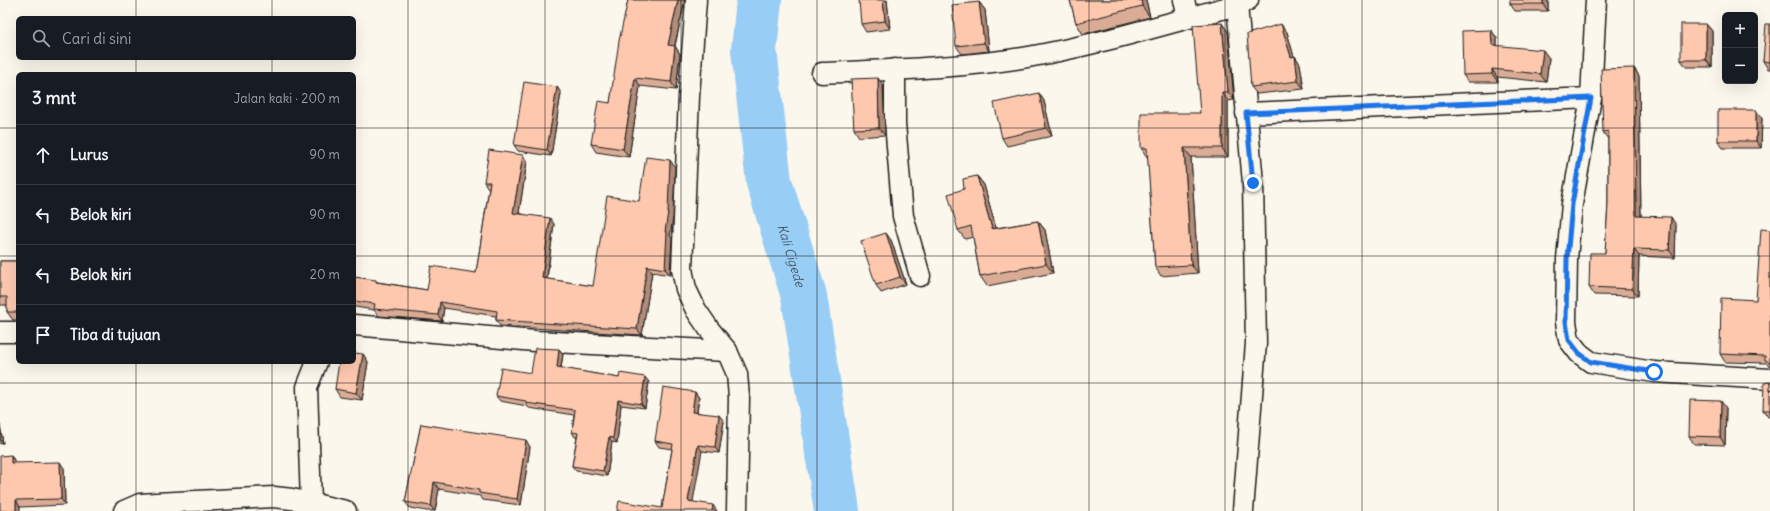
<!DOCTYPE html>
<html lang="id">
<head>
<meta charset="utf-8">
<style>
	body { margin:0; font-family:Delius,sans-serif; background:#242831; color:#f1f3f6 }
	.controls { position:absolute; right:12px; top:12px; display:grid; overflow:hidden; border-radius:6px; box-shadow:0 4px 16px #0002 }
	.controls button { width:36px; height:36px; display:grid; place-items:center; padding:0; border:0; border-bottom:1px solid #363941; background:#171b24; color:#f1f3f6; font:20px sans-serif }
	.stop { position:absolute; width:12px; height:12px; margin:-9px; border:3px solid #1a73e8; border-radius:50%; background:#fff }
	.stop.end { background:#1a73e8; border-color:#fff; box-shadow:0 1px 4px #0008 }
	.list { margin:0; padding:0; list-style:none }
	h2 { display:flex; justify-content:space-between; align-items:center; height:52px; margin:0; padding:0 16px; font-size:17px }
	h2 small { font-size:13px; font-weight:400; color:#9ea1a6 }
	.list li { display:grid; grid-template-columns:26px 1fr auto; gap:12px; align-items:center; box-sizing:border-box; height:60px; padding:0 16px; border-top:1px solid #363941 }
	.list b { display:block; font-size:15px; white-space:nowrap }
	.list em { font-size:13px; font-style:normal; color:#9ea1a6 }
	.icon { flex:none; width:22px; height:22px; fill:none; stroke:currentColor; stroke-width:2; stroke-linecap:round; stroke-linejoin:round }
	.map { position:relative; flex:none; width:1770px; height:511px; overflow:hidden }
	.search { position:absolute; background:#171b24; box-shadow:0 4px 16px #0002; left:16px; top:16px; width:340px; height:44px; display:flex; align-items:center; gap:10px; box-sizing:border-box; padding:0 14px; border-radius:6px; color:#9ea1a6; font-size:15px }
	.panel { position:absolute; background:#171b24; box-shadow:0 4px 16px #0002; left:16px; top:72px; width:340px; height:292px; border-radius:6px }
	.map>svg:first-child { display:block }
</style>
</head>
<body>
<div class="map">
<svg width="1770" height="511" viewBox="0 0 1770 511">
	<rect width="100%" height="100%" fill="#fbf7ec"/>
	<filter id="ink" filterUnits="userSpaceOnUse"><feTurbulence type="fractalNoise" baseFrequency=".025" numOctaves="2"/><feDisplacementMap in="SourceGraphic" scale="8" xChannelSelector="R" yChannelSelector="G"/><feConvolveMatrix kernelMatrix="1 2 1 2 8 2 1 2 1" color-interpolation-filters="sRGB"/></filter>
	<g filter="url(#ink)">
		<g fill="none" stroke-linecap="round" stroke-linejoin="round">
			<path stroke="#98cdf6" stroke-width="46" id="s1" d="M 759,0 L 754,50 L 769,182 L 804,296 L 837,511"/>
			<g stroke="#1c1c1c" stroke-width="23">
				<g id="street">
					<path d="M 696,0 L 689,96 L 682,269 L 686,289 L 696,310 L 709,329 L 727,351 L 737,374 L 739,397 L 737,511"/>
					<path d="M 1184,0 L 1188,18"/>
					<path d="M 1596,0 L 1591,98 L 1572,204 L 1567,259 L 1566,322 L 1569,340 L 1579,353 L 1591,362 L 1654,372 L 1770,379"/>
					<path d="M 1237,5 L 1253,183 L 1256,343 L 1243,511"/>
					<path d="M 895,69 L 895,123 L 903,216 L 920,276"/>
					<path d="M 822,73 C 891,70 960,68 1028,57 C 1098,45 1167,23 1237,5 L 1248,0"/>
					<path d="M 1246,113 L 1591,98"/>
					<path d="M 354,325 L 535,341 L 727,351"/>
					<path d="M 0,332 L 18,332"/>
					<path d="M 311,503 L 307,387 L 317,362"/>
					<path d="M 124,511 L 140,504 L 156,503 L 274,497 L 292,499 L 346,511"/>
				</g>
			</g>
			<use href="#street" stroke="#fbf7ec" stroke-width="20"/>
		</g>
		<g fill="#daac96" stroke="#1c1c1c">
			<path d="M 628,0 L 685,0 L 675,46 L 680,54 L 676,90 L 640,86 L 629,157 L 596,152 L 591,144 L 610,103 Z"/>
			<path d="M 887,0 L 890,29 L 866,32 L 861,24 Z"/>
			<path d="M 1070,0 L 1146,0 L 1150,17 L 1083,34 L 1076,23 Z"/>
			<path d="M 1548,0 L 1548,11 L 1515,11 L 1510,4 Z"/>
			<path d="M 979,2 L 985,10 L 989,51 L 962,54 L 956,46 Z"/>
			<path d="M 1706,24 L 1712,31 L 1712,67 L 1686,67 L 1681,60 Z"/>
			<path d="M 1770,24 L 1770,69 L 1768,69 L 1763,61 Z"/>
			<path d="M 1491,30 L 1497,38 L 1497,46 L 1549,58 L 1546,82 L 1497,77 L 1498,82 L 1468,82 L 1463,75 Z"/>
			<path d="M 1228,32 L 1234,100 L 1228,101 L 1228,157 L 1191,157 L 1198,273 L 1161,276 L 1155,267 L 1148,157 L 1147,157 L 1141,148 L 1200,113 Z"/>
			<path d="M 1287,32 L 1294,57 L 1295,56 L 1300,64 L 1304,89 L 1257,94 L 1251,87 Z"/>
			<path d="M 1634,68 L 1639,76 L 1641,216 L 1676,225 L 1675,258 L 1639,256 L 1638,296 L 1594,295 L 1589,287 L 1605,253 L 1608,204 L 1608,139 L 1603,132 Z"/>
			<path d="M 883,85 L 885,135 L 859,137 L 854,129 Z"/>
			<path d="M 557,87 L 561,93 L 551,156 L 518,151 L 514,145 Z"/>
			<path d="M 1039,93 L 1044,101 L 1052,136 L 1007,146 L 1002,138 Z"/>
			<path d="M 1762,118 L 1761,148 L 1723,148 L 1718,141 Z"/>
			<path d="M 527,162 L 519,213 L 554,224 L 547,279 L 593,286 L 639,201 L 675,167 L 673,218 L 670,236 L 672,238 L 670,275 L 652,272 L 642,335 L 500,326 L 496,320 L 496,316 L 444,308 L 442,321 L 379,316 L 374,310 L 355,307 L 354,306 L 354,277 L 378,282 L 427,290 L 476,273 L 489,188 L 488,188 L 484,182 Z"/>
			<path d="M 977,176 L 984,185 L 996,228 L 1038,221 L 1045,230 L 1053,273 L 987,286 L 980,276 L 973,237 L 965,239 L 958,230 L 964,189 Z"/>
			<path d="M 1770,230 L 1770,367 L 1767,363 L 1725,362 L 1720,354 L 1756,300 Z"/>
			<path d="M 891,240 L 906,284 L 881,293 L 876,285 Z"/>
			<path d="M 0,261 L 18,261 L 18,320 L 13,320 L 7,312 L 7,305 L 0,305 Z"/>
			<path d="M 559,349 L 563,354 L 561,368 L 619,378 L 649,382 L 645,408 L 621,405 L 617,443 L 612,442 L 607,476 L 576,471 L 572,466 L 577,437 L 575,437 L 572,432 L 574,415 L 529,408 L 527,406 L 500,401 L 496,396 L 531,373 Z"/>
			<path d="M 363,354 L 368,362 L 362,400 L 340,397 L 335,389 Z"/>
			<path d="M 1770,382 L 1770,417 L 1768,417 L 1763,410 Z"/>
			<path d="M 695,392 L 699,398 L 697,412 L 724,421 L 719,453 L 702,451 L 662,508 L 672,449 L 659,447 L 655,441 Z"/>
			<path d="M 1726,408 L 1725,445 L 1694,444 L 1689,436 Z"/>
			<path d="M 421,424 L 530,447 L 521,505 L 483,500 L 480,496 L 439,489 L 435,511 L 427,511 L 410,508 L 405,502 Z"/>
			<path d="M 0,425 L 3,443 L 0,444 Z"/>
			<path d="M 11,455 L 15,462 L 15,463 L 64,468 L 65,505 L 20,507 L 0,511 Z"/>
		</g>
		<g fill="#b28c7a" stroke="#1c1c1c">
			<path d="M 678,0 L 685,0 L 673,53 L 668,45 Z"/>
			<path d="M 883,0 L 887,0 L 890,29 L 885,21 Z"/>
			<path d="M 1141,0 L 1146,0 L 1150,17 L 1142,6 Z"/>
			<path d="M 1543,0 L 1548,0 L 1548,11 L 1543,4 Z"/>
			<path d="M 979,2 L 985,10 L 989,51 L 984,43 Z"/>
			<path d="M 1222,23 L 1228,32 L 1234,100 L 1228,92 Z"/>
			<path d="M 1281,24 L 1287,32 L 1296,64 L 1291,57 Z"/>
			<path d="M 1706,24 L 1712,31 L 1712,67 L 1706,60 Z"/>
			<path d="M 1491,30 L 1497,38 L 1497,53 L 1492,45 Z"/>
			<path d="M 675,46 L 680,54 L 676,90 L 671,82 Z"/>
			<path d="M 1543,50 L 1549,58 L 1546,82 L 1540,74 Z"/>
			<path d="M 1295,56 L 1300,64 L 1304,89 L 1298,81 Z"/>
			<path d="M 1634,68 L 1639,76 L 1641,223 L 1636,216 Z"/>
			<path d="M 1492,69 L 1497,77 L 1498,82 L 1492,74 Z"/>
			<path d="M 635,78 L 640,86 L 629,157 L 623,149 Z"/>
			<path d="M 878,78 L 883,85 L 885,135 L 879,128 Z"/>
			<path d="M 557,87 L 561,93 L 551,156 L 547,150 Z"/>
			<path d="M 1222,92 L 1228,101 L 1228,157 L 1222,148 Z"/>
			<path d="M 1039,93 L 1044,101 L 1052,136 L 1046,128 Z"/>
			<path d="M 1756,110 L 1762,118 L 1761,148 L 1756,141 Z"/>
			<path d="M 1184,148 L 1191,157 L 1198,273 L 1191,265 Z"/>
			<path d="M 523,155 L 527,162 L 518,219 L 513,213 Z"/>
			<path d="M 670,160 L 675,167 L 673,218 L 670,236 L 672,238 L 670,275 L 665,269 L 665,232 Z"/>
			<path d="M 977,176 L 984,185 L 999,239 L 992,229 Z"/>
			<path d="M 1671,217 L 1676,225 L 1675,258 L 1669,250 Z"/>
			<path d="M 550,218 L 554,224 L 546,284 L 542,278 Z"/>
			<path d="M 1038,221 L 1045,230 L 1053,273 L 1046,264 Z"/>
			<path d="M 886,233 L 891,240 L 906,284 L 900,277 Z"/>
			<path d="M 1634,249 L 1639,256 L 1638,296 L 1632,289 Z"/>
			<path d="M 647,266 L 652,272 L 642,335 L 637,329 Z"/>
			<path d="M 440,302 L 444,308 L 442,321 L 438,315 Z"/>
			<path d="M 559,349 L 563,354 L 560,372 L 557,367 Z"/>
			<path d="M 363,354 L 368,362 L 362,400 L 356,393 Z"/>
			<path d="M 645,377 L 649,382 L 645,408 L 641,404 Z"/>
			<path d="M 695,392 L 699,398 L 696,418 L 692,412 Z"/>
			<path d="M 618,400 L 621,405 L 617,443 L 613,438 Z"/>
			<path d="M 1721,401 L 1726,408 L 1725,445 L 1720,437 Z"/>
			<path d="M 719,415 L 724,421 L 719,453 L 715,447 Z"/>
			<path d="M 0,425 L 3,443 L 0,439 Z"/>
			<path d="M 609,437 L 612,442 L 607,476 L 603,471 Z"/>
			<path d="M 526,440 L 530,447 L 521,505 L 517,499 Z"/>
			<path d="M 698,445 L 702,451 L 692,507 L 688,501 Z"/>
			<path d="M 11,455 L 15,462 L 16,469 L 11,463 Z"/>
			<path d="M 60,462 L 64,468 L 65,505 L 61,499 Z"/>
			<path d="M 434,482 L 439,489 L 435,511 L 434,511 L 431,506 Z"/>
			<path d="M 16,500 L 20,507 L 20,511 L 16,511 Z"/>
			<path d="M 713,505 L 717,511 L 712,511 Z"/>
		</g>
		<g fill="#fec8af" stroke="#1c1c1c">
			<path d="M 628,0 L 678,0 L 668,45 L 675,46 L 671,82 L 635,78 L 623,149 L 591,144 L 598,101 L 610,103 L 619,41 Z"/>
			<path d="M 859,0 L 883,0 L 885,21 L 861,24 Z"/>
			<path d="M 1070,0 L 1141,0 L 1142,6 L 1076,23 Z"/>
			<rect x="1510" y="0" width="33" height="4"/>
			<path d="M 979,2 L 984,43 L 956,46 L 952,5 Z"/>
			<path d="M 1222,23 L 1228,92 L 1222,92 L 1222,148 L 1184,148 L 1191,265 L 1155,267 L 1147,148 L 1141,148 L 1141,113 L 1200,113 L 1193,25 Z"/>
			<path d="M 1281,24 L 1291,57 L 1295,56 L 1298,81 L 1251,87 L 1247,34 Z"/>
			<rect x="1681" y="24" width="25" height="36"/>
			<path d="M 1766,24 L 1770,24 L 1770,62 L 1763,61 Z"/>
			<path d="M 1491,30 L 1492,45 L 1543,50 L 1540,74 L 1492,69 L 1492,74 L 1463,75 L 1462,31 Z"/>
			<path d="M 1634,68 L 1636,216 L 1671,217 L 1669,250 L 1634,249 L 1632,289 L 1589,287 L 1590,253 L 1605,253 L 1608,204 L 1608,131 L 1603,132 L 1601,69 Z"/>
			<path d="M 878,78 L 879,128 L 854,129 L 851,79 Z"/>
			<path d="M 524,82 L 557,87 L 547,150 L 514,145 Z"/>
			<path d="M 1039,93 L 1046,128 L 1002,138 L 994,103 Z"/>
			<rect x="1718" y="110" width="38" height="31"/>
			<path d="M 489,150 L 523,155 L 513,213 L 550,218 L 542,278 L 593,286 L 607,196 L 639,201 L 646,157 L 670,160 L 668,212 L 665,232 L 667,232 L 665,269 L 647,266 L 637,329 L 496,320 L 497,311 L 440,302 L 438,315 L 374,309 L 375,304 L 354,301 L 354,277 L 376,280 L 376,282 L 427,290 L 431,266 L 476,273 L 490,182 L 484,182 Z"/>
			<path d="M 977,176 L 992,229 L 1038,221 L 1046,264 L 980,276 L 971,226 L 958,230 L 948,194 L 964,189 L 963,179 Z"/>
			<path d="M 1761,229 L 1770,230 L 1770,362 L 1765,360 L 1765,356 L 1720,354 L 1721,298 L 1756,300 Z"/>
			<path d="M 886,233 L 900,277 L 876,285 L 861,241 Z"/>
			<path d="M 0,261 L 18,261 L 18,312 L 7,312 L 7,297 L 0,297 Z"/>
			<path d="M 535,348 L 559,349 L 557,367 L 619,378 L 620,373 L 645,377 L 641,404 L 618,400 L 613,438 L 609,437 L 603,471 L 572,466 L 578,433 L 572,432 L 575,410 L 526,403 L 526,401 L 496,396 L 501,368 L 531,373 Z"/>
			<path d="M 354,353 L 363,354 L 356,393 L 335,389 L 339,362 L 354,362 Z"/>
			<path d="M 1770,382 L 1770,410 L 1763,410 L 1764,383 Z"/>
			<path d="M 663,387 L 695,392 L 692,412 L 719,415 L 715,447 L 698,445 L 688,501 L 713,505 L 712,511 L 617,511 L 619,501 L 662,508 L 673,444 L 655,441 Z"/>
			<path d="M 1690,400 L 1721,401 L 1720,437 L 1689,436 Z"/>
			<path d="M 421,424 L 526,440 L 517,499 L 479,493 L 479,490 L 434,482 L 431,506 L 405,502 Z"/>
			<path d="M 11,455 L 11,463 L 60,462 L 61,499 L 16,500 L 16,511 L 0,511 L 0,456 Z"/>
		</g>
	</g>
	<g fill="none" stroke-linecap="round" stroke-linejoin="round" filter="url(#ink)">
		<path stroke="#1a73e8" stroke-width="5" d="M 1253,183 L 1246,113 L 1591,98 L 1572,204 L 1567,259 L 1566,322 L 1569,340 L 1579,353 L 1591,362 L 1654,372"/>
	</g>
	<path fill="none" stroke="#1c1c1c" stroke-width="1" stroke-opacity="0.55" d="M 136,0 L 136,18M 272,0 L 272,18M 408,0 L 408,511M 545,0 L 545,511M 681,0 L 681,511M 817,0 L 817,511M 953,0 L 953,511M 1089,0 L 1089,511M 1225,0 L 1225,511M 1362,0 L 1362,511M 1498,0 L 1498,511M 1634,0 L 1634,511M 136,58 L 136,74M 272,58 L 272,74M 0,128 L 18,128M 354,128 L 1770,128M 0,256 L 18,256M 354,256 L 1770,256M 136,362 L 136,511M 272,362 L 272,511M 0,383 L 1770,383"/>
	<g text-anchor="middle" stroke-width="3" stroke-linejoin="round" paint-order="stroke">
		<g font-size="13" font-style="italic" fill="#475a68" stroke="#fbf7ec">
			<text dy="5" stroke="none"><textPath href="#s1" startOffset="260">Kali Cigede</textPath></text>
		</g>
	</g>
</svg>
<div class="controls">
<button>+</button>
<button>−</button>
</div>
<div class="stop" style="left:1654px;top:372px"></div>
<div class="stop end" style="left:1253px;top:183px"></div>
<div class="search"><svg class="icon" aria-label="search" viewBox="0 0 24 24"><circle cx="10" cy="10" r="6"/><path d="M15 15l6 6"/></svg>Cari di sini</div>
<section class="panel">
<h2>3 mnt<small>Jalan kaki · 200 m</small></h2>
<ul class="list">
<li><svg class="icon" aria-label="ahead" viewBox="0 0 24 24"><path d="M12 20V5M6 11l6-6 6 6"/></svg><div><b>Lurus</b></div><em>90 m</em></li>
<li><svg class="icon" aria-label="left" viewBox="0 0 24 24"><path d="M17 20v-9H6M10 6l-5 5 5 5"/></svg><div><b>Belok kiri</b></div><em>90 m</em></li>
<li><svg class="icon" aria-label="left" viewBox="0 0 24 24"><path d="M17 20v-9H6M10 6l-5 5 5 5"/></svg><div><b>Belok kiri</b></div><em>20 m</em></li>
<li><svg class="icon" aria-label="arrive" viewBox="0 0 24 24"><path d="M6 21V4h12l-3 4 3 4H6"/></svg><div><b>Tiba di tujuan</b></div></li>
</ul>
</section>
</div>
</body>
</html>
